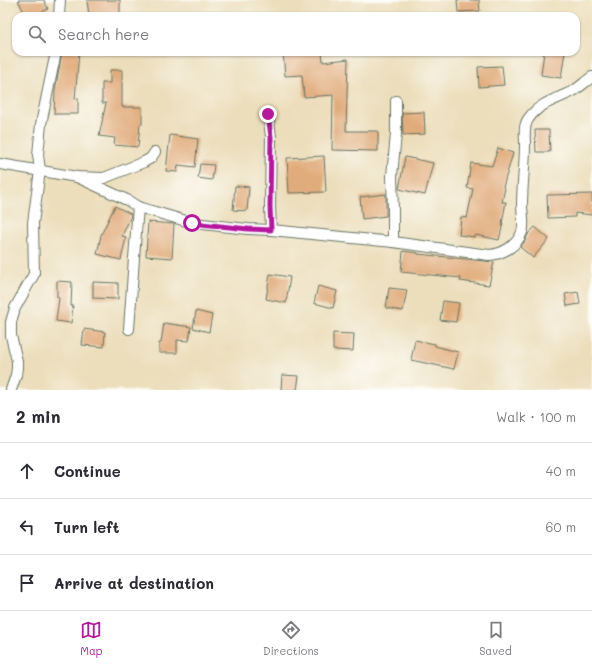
<!DOCTYPE html>
<html lang="en">
<head>
<meta charset="utf-8">
<style>
	body { margin:0; font-family:Mali,sans-serif; background:#f7f7f7; color:#2b2b33 }
	.stop { position:absolute; width:12px; height:12px; margin:-9px; border:3px solid #b5179e; border-radius:50%; background:#fff }
	.stop.end { background:#b5179e; border-color:#fff; box-shadow:0 1px 4px #0008 }
	.list { margin:0; padding:0; list-style:none }
	h2 { display:flex; justify-content:space-between; align-items:center; height:52px; margin:0; padding:0 16px; font-size:17px }
	h2 small { font-size:13px; font-weight:400; color:#7c7c81 }
	.list li { display:grid; grid-template-columns:26px 1fr auto; gap:12px; align-items:center; box-sizing:border-box; height:56px; padding:0 16px; border-top:1px solid #e1e1e2 }
	.list b { display:block; font-size:15px; white-space:nowrap }
	.list em { font-size:13px; font-style:normal; color:#7c7c81 }
	.icon { flex:none; width:22px; height:22px; fill:none; stroke:currentColor; stroke-width:2; stroke-linecap:round; stroke-linejoin:round }
	.map { position:relative; flex:none; width:592px; height:390px; overflow:hidden }
	.search { position:absolute; background:#fff; box-shadow:0 1px 3px #0004; left:12px; right:12px; top:12px; height:44px; display:flex; align-items:center; gap:10px; box-sizing:border-box; padding:0 14px; border-radius:12px; color:#7c7c81; font-size:15px }
	.sheet { height:220px; background:#fff }
	nav { display:flex; justify-content:space-around; align-items:center; box-sizing:border-box; height:56px; border-top:1px solid #e1e1e2; background:#fff; font-size:11px; color:#7c7c81 }
	nav a { display:grid; justify-items:center; gap:2px }
	nav .on { color:#b5179e }
	.map>svg:first-child { display:block }
</style>
</head>
<body>
<div class="map">
<svg width="592" height="390" viewBox="0 0 592 390">
	<rect width="100%" height="100%" fill="#fdfcf7"/>
	<filter id="ink" filterUnits="userSpaceOnUse"><feTurbulence type="fractalNoise" baseFrequency=".025" numOctaves="2"/><feDisplacementMap in="SourceGraphic" scale="8" xChannelSelector="R" yChannelSelector="G"/><feConvolveMatrix kernelMatrix="1 2 1 2 8 2 1 2 1" color-interpolation-filters="sRGB"/></filter>
	<filter id="wash" filterUnits="userSpaceOnUse"><feTurbulence type="fractalNoise" baseFrequency=".012" numOctaves="4" result="noise"/><feDisplacementMap in="SourceGraphic" scale="16" xChannelSelector="R" yChannelSelector="G"/><feGaussianBlur stdDeviation="0.9" result="paint"/><feColorMatrix in="noise" values="0 0 0 0 0 0 0 0 0 0 0 0 0 0 0 0 0 1.4 0 .05"/><feComposite in="paint" operator="in"/></filter>
	<g filter="url(#wash)">
		<rect width="100%" height="100%" fill="#ecdebb"/>
		<g id="blocks">
			<g fill="#e1ac7c">
				<path d="M 18,0 L 44,0 L 48,9 L 33,16 L 26,16 Z"/>
				<path d="M 87,0 L 120,0 L 120,16 L 89,16 Z"/>
				<path d="M 457,0 L 479,0 L 480,11 L 458,12 Z"/>
				<path d="M 62,52 L 79,52 L 75,99 L 78,98 L 78,114 L 54,114 L 55,91 Z"/>
				<path d="M 283,52 L 322,52 L 323,62 L 348,59 L 346,131 L 378,131 L 378,151 L 332,150 L 333,95 L 304,97 L 302,75 L 285,76 Z"/>
				<path d="M 544,52 L 565,52 L 561,78 L 541,75 Z"/>
				<path d="M 502,66 L 504,85 L 479,87 L 478,67 Z"/>
				<path d="M 110,70 L 122,70 L 122,107 L 142,107 L 142,124 L 140,124 L 138,147 L 114,145 L 115,138 L 99,136 L 106,103 L 102,103 L 102,83 L 110,83 Z"/>
				<path d="M 424,112 L 425,134 L 403,135 L 402,113 Z"/>
				<path d="M 535,130 L 549,130 L 550,152 L 536,152 Z"/>
				<path d="M 170,135 L 198,139 L 195,167 L 178,165 L 177,172 L 166,171 Z"/>
				<path d="M 498,148 L 513,153 L 503,187 L 505,188 L 502,202 L 506,202 L 502,223 L 503,223 L 499,240 L 476,235 L 475,237 L 459,235 L 461,217 L 467,218 L 473,189 L 467,188 L 471,163 L 492,166 Z"/>
				<path d="M 324,156 L 326,192 L 289,193 L 287,158 Z"/>
				<path d="M 405,157 L 433,163 L 425,195 L 399,189 Z"/>
				<path d="M 200,164 L 214,165 L 212,180 L 198,178 Z"/>
				<path d="M 235,186 L 249,187 L 247,211 L 233,210 Z"/>
				<path d="M 386,194 L 386,216 L 362,219 L 360,197 Z"/>
				<path d="M 592,194 L 592,215 L 575,213 L 575,217 L 548,218 L 547,195 Z"/>
				<path d="M 115,206 L 131,214 L 130,218 L 122,236 L 126,237 L 121,260 L 97,254 L 101,235 Z"/>
				<path d="M 148,222 L 174,224 L 172,258 L 146,256 Z"/>
				<path d="M 535,227 L 549,239 L 533,258 L 520,247 L 525,241 L 528,234 Z"/>
				<path d="M 403,251 L 418,253 L 418,254 L 494,262 L 489,285 L 460,281 L 461,278 L 401,272 Z"/>
				<path d="M 270,274 L 290,277 L 286,303 L 266,299 Z"/>
				<path d="M 57,281 L 72,282 L 71,306 L 73,306 L 71,323 L 56,321 L 59,298 L 57,297 Z"/>
				<path d="M 93,282 L 118,283 L 118,299 L 93,298 Z"/>
				<path d="M 318,286 L 337,291 L 333,308 L 314,303 Z"/>
				<path d="M 389,288 L 407,290 L 403,311 L 386,308 Z"/>
				<path d="M 578,292 L 580,304 L 567,306 L 565,294 Z"/>
				<path d="M 443,301 L 459,303 L 456,322 L 440,320 Z"/>
				<path d="M 196,311 L 212,315 L 209,332 L 193,328 Z"/>
				<path d="M 164,323 L 191,327 L 189,341 L 177,340 L 177,353 L 159,353 L 159,343 L 161,343 Z"/>
				<path d="M 84,329 L 105,332 L 104,347 L 82,345 Z"/>
				<path d="M 333,333 L 354,334 L 353,351 L 333,350 Z"/>
				<path d="M 415,340 L 435,344 L 435,346 L 458,352 L 454,369 L 411,360 Z"/>
				<path d="M 282,375 L 299,376 L 297,390 L 281,390 Z"/>
			</g>
		</g>
	</g>
	<g filter="url(#ink)">
		<use href="#blocks" fill-opacity="0" stroke="#677563" stroke-width="1"/>
		<g fill="none" stroke-linecap="round" stroke-linejoin="round">
			<g stroke="#677563" stroke-width="12">
				<g id="minor">
					<path d="M 59,16 L 60,0"/>
					<path d="M 268,113 L 271,137 L 270,207 L 271,230"/>
					<path d="M 0,164 L 77,177 L 104,178 L 144,162 L 151,158 L 155,152"/>
					<path d="M 77,177 L 127,200 L 138,207 L 193,223 L 248,229 L 271,230 L 393,242 L 489,255 C 503,254 517,246 522,232 C 525,224 522,214 522,205 C 522,185 525,165 525,145 C 525,136 523,125 529,118 C 540,102 559,99 575,90 C 581,86 586,81 592,77"/>
					<path d="M 393,242 L 393,211 L 392,176 L 396,134 L 396,101"/>
					<path d="M 129,329 L 134,258 L 138,207"/>
					<path d="M 11,390 L 16,375 L 17,368 L 17,361 L 11,336 L 11,322 L 15,308 L 34,274 L 33,223 L 40,170 L 38,155 L 41,124 L 56,52"/>
				</g>
			</g>
			<use href="#minor" stroke="#fff" stroke-width="10"/>
		</g>
	</g>
	<g fill="none" stroke-linecap="round" stroke-linejoin="round" filter="url(#ink)">
		<path stroke="#b5179e" stroke-width="5" d="M 192,223 L 248,229 L 271,230 L 270,207 L 271,137 L 268,114"/>
	</g>
</svg>
<div class="stop" style="left:192px;top:223px"></div>
<div class="stop end" style="left:268px;top:114px"></div>
<div class="search"><svg class="icon" aria-label="search" viewBox="0 0 24 24"><circle cx="10" cy="10" r="6"/><path d="M15 15l6 6"/></svg>Search here</div>
</div>
<section class="sheet">
<h2>2 min<small>Walk · 100 m</small></h2>
<ul class="list">
<li><svg class="icon" aria-label="ahead" viewBox="0 0 24 24"><path d="M12 20V5M6 11l6-6 6 6"/></svg><div><b>Continue</b></div><em>40 m</em></li>
<li><svg class="icon" aria-label="left" viewBox="0 0 24 24"><path d="M17 20v-9H6M10 6l-5 5 5 5"/></svg><div><b>Turn left</b></div><em>60 m</em></li>
<li><svg class="icon" aria-label="arrive" viewBox="0 0 24 24"><path d="M6 21V4h12l-3 4 3 4H6"/></svg><div><b>Arrive at destination</b></div></li>
</ul>
</section>
<nav>
<a class="on"><svg class="icon" aria-label="map" viewBox="0 0 24 24"><path d="M3 6l6-2 6 2 6-2v14l-6 2-6-2-6 2zM9 4v14M15 6v14"/></svg>Map</a>
<a><svg class="icon" aria-label="directions" viewBox="0 0 24 24"><path d="M12 3l9 9-9 9-9-9zM9 14v-3h6M13 9l2 2-2 2"/></svg>Directions</a>
<a><svg class="icon" aria-label="saved" viewBox="0 0 24 24"><path d="M7 4h10v16l-5-4-5 4z"/></svg>Saved</a>
</nav>
</body>
</html>
